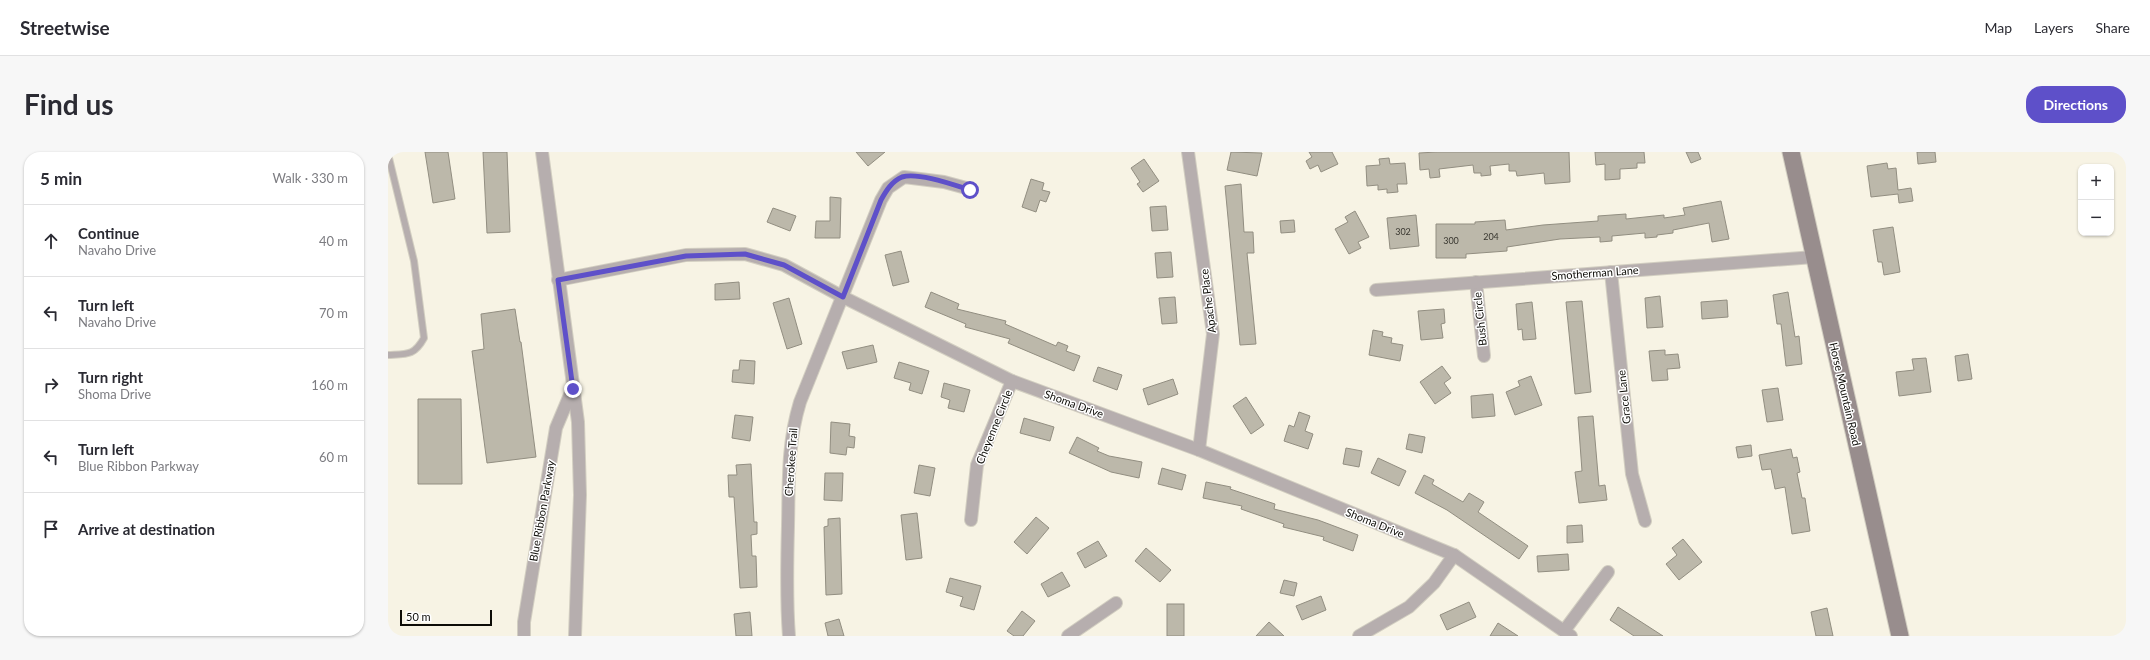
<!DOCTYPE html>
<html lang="en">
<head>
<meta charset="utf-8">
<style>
	body { margin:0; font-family:Lato,sans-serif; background:#f7f7f7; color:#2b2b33 }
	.controls { position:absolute; right:12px; top:12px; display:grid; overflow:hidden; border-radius:8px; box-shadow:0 1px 3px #0004 }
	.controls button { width:36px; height:36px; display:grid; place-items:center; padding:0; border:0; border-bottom:1px solid #e1e1e2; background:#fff; color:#2b2b33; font:20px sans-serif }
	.scale { position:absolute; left:12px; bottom:10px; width:92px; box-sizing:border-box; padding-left:4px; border:2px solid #0d0c07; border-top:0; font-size:11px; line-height:14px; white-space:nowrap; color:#0d0c07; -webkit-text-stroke:3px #fff; paint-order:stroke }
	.stop { position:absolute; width:12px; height:12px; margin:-9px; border:3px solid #5e50c9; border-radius:50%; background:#fff }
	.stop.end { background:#5e50c9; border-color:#fff; box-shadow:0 1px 4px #0008 }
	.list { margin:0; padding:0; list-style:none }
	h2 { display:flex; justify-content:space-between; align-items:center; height:52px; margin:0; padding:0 16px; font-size:17px }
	h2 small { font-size:13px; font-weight:400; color:#7c7c81 }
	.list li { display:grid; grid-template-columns:26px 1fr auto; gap:12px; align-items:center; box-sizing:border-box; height:72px; padding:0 16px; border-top:1px solid #e1e1e2 }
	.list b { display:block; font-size:15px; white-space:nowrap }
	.list p { margin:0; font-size:13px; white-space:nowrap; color:#7c7c81 }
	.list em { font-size:13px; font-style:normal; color:#7c7c81 }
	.icon { flex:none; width:22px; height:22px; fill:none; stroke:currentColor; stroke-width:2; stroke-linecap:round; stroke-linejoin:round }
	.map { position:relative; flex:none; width:1738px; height:484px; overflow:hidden; border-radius:16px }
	header { display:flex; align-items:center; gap:24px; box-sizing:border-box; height:56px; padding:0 20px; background:#fff; border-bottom:1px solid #e1e1e2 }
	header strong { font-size:19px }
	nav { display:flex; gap:22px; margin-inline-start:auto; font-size:14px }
	.intro { display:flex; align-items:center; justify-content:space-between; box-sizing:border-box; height:96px; padding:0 24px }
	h1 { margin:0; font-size:28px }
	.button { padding:10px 18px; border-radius:16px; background:#5e50c9; color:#fff; font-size:14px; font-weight:700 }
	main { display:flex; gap:24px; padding:0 24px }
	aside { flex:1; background:#fff; border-radius:16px; box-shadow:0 1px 3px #0004 }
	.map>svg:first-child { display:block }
</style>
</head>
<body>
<header>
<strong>Streetwise</strong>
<nav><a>Map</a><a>Layers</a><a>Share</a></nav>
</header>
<div class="intro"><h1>Find us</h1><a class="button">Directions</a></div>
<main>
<aside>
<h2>5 min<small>Walk · 330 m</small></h2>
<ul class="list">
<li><svg class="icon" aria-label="ahead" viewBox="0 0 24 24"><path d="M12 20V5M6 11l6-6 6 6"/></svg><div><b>Continue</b><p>Navaho Drive</p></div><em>40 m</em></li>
<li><svg class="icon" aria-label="left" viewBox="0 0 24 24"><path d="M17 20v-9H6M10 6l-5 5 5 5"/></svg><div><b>Turn left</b><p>Navaho Drive</p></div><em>70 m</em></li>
<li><svg class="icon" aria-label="right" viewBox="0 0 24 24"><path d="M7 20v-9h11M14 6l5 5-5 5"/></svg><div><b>Turn right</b><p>Shoma Drive</p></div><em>160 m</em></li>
<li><svg class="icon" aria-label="left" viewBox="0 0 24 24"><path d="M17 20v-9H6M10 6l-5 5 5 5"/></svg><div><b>Turn left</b><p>Blue Ribbon Parkway</p></div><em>60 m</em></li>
<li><svg class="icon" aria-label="arrive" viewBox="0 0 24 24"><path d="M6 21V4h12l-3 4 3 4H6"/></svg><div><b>Arrive at destination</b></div></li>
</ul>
</aside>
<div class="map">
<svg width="1738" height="484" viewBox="0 0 1738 484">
	<rect width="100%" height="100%" fill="#f7f3e4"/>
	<g fill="#bcb8aa" stroke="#928e81">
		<path d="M 37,0 L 60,0 L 67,47 L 45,51 Z"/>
		<path d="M 95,0 L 119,0 L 122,80 L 99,81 Z"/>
		<path d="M 468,0 L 497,0 L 480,14 Z"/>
		<path d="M 843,0 L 874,1 L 869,24 L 839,18 Z"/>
		<path d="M 921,0 L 944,0 L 950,12 L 933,20 L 930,13 L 922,17 L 918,9 L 924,5 Z"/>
		<path d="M 1049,0 L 1181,0 L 1182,30 L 1157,32 L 1156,21 L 1129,24 L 1128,19 L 1121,19 L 1121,12 L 1102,14 L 1103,23 L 1093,24 L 1093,21 L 1086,21 L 1085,13 L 1051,17 L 1052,25 L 1042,26 L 1041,17 L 1032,18 L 1031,1 Z"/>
		<path d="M 1207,0 L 1256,0 L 1257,11 L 1249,11 L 1249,16 L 1232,17 L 1232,27 L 1217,28 L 1217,12 L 1208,13 Z"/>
		<path d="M 1298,0 L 1310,0 L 1313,7 L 1303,11 Z"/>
		<path d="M 1529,0 L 1547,0 L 1548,10 L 1530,12 Z"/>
		<path d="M 1001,6 L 1002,12 L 1017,11 L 1019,32 L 1009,32 L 1010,40 L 999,41 L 999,37 L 990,38 L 990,33 L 979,34 L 978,14 L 992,13 L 991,7 Z"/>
		<path d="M 756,7 L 771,29 L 755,40 L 749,32 L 752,30 L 743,16 Z"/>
		<path d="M 1499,11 L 1500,17 L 1508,16 L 1510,38 L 1523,36 L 1525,49 L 1511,51 L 1510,42 L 1483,45 L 1479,14 Z"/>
		<path d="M 643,27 L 656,31 L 654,38 L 662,40 L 658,50 L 652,48 L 648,60 L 634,55 Z"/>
		<path d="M 853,32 L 856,80 L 865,80 L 866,101 L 859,101 L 868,192 L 852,193 L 837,34 Z"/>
		<path d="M 442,45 L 453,46 L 452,86 L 427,86 L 428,69 L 442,69 Z"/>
		<path d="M 1333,49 L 1341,87 L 1324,90 L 1321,71 L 1285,78 L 1285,81 L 1269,83 L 1269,85 L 1257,86 L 1257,81 L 1224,84 L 1224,89 L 1212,90 L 1212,85 L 1172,87 L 1119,95 L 1119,99 L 1078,102 L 1078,106 L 1048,106 L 1048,72 L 1087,72 L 1087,70 L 1117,68 L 1118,78 L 1155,73 L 1210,69 L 1210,64 L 1238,62 L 1238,67 L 1276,63 L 1276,66 L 1297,63 L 1295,56 Z"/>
		<path d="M 778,54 L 780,78 L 764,79 L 762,55 Z"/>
		<path d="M 385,56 L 408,64 L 402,79 L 379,70 Z"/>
		<path d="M 967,59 L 981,85 L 970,90 L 973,96 L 961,102 L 947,77 L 960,70 L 957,65 Z"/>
		<path d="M 1028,63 L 1031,94 L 1002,97 L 999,66 Z"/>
		<path d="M 906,68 L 907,80 L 893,81 L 892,69 Z"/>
		<path d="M 1505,75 L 1512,120 L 1496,123 L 1494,110 L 1490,110 L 1485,78 Z"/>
		<path d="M 513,99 L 521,130 L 505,134 L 497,103 Z"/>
		<path d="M 783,100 L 785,125 L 769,126 L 767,101 Z"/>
		<path d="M 351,130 L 352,147 L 327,148 L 327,132 Z"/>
		<path d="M 543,140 L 571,152 L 569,157 L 618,169 L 617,172 L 668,194 L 670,190 L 680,194 L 678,199 L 692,204 L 686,219 L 620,191 L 622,187 L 577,175 L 578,172 L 537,155 Z"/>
		<path d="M 1400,140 L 1407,185 L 1411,184 L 1414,212 L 1398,214 L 1393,172 L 1389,172 L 1385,143 Z"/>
		<path d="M 1272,144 L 1275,175 L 1259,176 L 1257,146 Z"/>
		<path d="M 787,145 L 789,171 L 774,172 L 771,146 Z"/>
		<path d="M 401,146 L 414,192 L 399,197 L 385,151 Z"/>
		<path d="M 1339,148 L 1340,165 L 1314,167 L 1313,150 Z"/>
		<path d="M 1194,149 L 1203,240 L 1187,242 L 1178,150 Z"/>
		<path d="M 1144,150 L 1148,187 L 1135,188 L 1134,177 L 1130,178 L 1128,152 Z"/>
		<path d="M 127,157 L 132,190 L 133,190 L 148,305 L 99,311 L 84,199 L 96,197 L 93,162 Z"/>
		<path d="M 1056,157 L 1057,171 L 1053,172 L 1055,186 L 1033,188 L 1030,159 Z"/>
		<path d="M 985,178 L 995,180 L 994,184 L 1004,186 L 1003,191 L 1015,193 L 1012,209 L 981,203 Z"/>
		<path d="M 485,193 L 489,210 L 459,217 L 454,200 Z"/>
		<path d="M 1277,198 L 1277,203 L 1290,202 L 1292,216 L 1279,217 L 1280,228 L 1264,229 L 1261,199 Z"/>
		<path d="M 1580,202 L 1584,227 L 1570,229 L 1567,204 Z"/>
		<path d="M 1538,206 L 1543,240 L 1511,244 L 1508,220 L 1526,218 L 1524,207 Z"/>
		<path d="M 352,208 L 367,209 L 366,232 L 344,230 L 345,218 L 351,218 Z"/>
		<path d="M 511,210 L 541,219 L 534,242 L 521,238 L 523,231 L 506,226 Z"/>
		<path d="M 1054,214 L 1063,226 L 1056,231 L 1063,241 L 1047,252 L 1032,230 Z"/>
		<path d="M 710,215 L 734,223 L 729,238 L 705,229 Z"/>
		<path d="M 1143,224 L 1154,253 L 1127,263 L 1118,240 L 1132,234 L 1130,229 Z"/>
		<path d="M 785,227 L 790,242 L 760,253 L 755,237 Z"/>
		<path d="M 556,231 L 582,238 L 576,260 L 560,256 L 562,248 L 553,245 Z"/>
		<path d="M 1390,236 L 1395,268 L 1379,270 L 1374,238 Z"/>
		<path d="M 1105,242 L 1107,264 L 1084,266 L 1083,244 Z"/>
		<path d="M 858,245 L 876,273 L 863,282 L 845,254 Z"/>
		<path d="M 30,247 L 73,247 L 74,332 L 30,332 Z"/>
		<path d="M 911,260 L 922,264 L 917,279 L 925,282 L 920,297 L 896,289 L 901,273 L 906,275 Z"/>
		<path d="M 347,263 L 365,265 L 362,289 L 344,286 Z"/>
		<path d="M 1205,264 L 1211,334 L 1217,333 L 1219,348 L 1191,351 L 1187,320 L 1194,319 L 1190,265 Z"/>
		<path d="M 636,266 L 666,275 L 662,289 L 632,281 Z"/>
		<path d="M 443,270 L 462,272 L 461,284 L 467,285 L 466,296 L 459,295 L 458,303 L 442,301 Z"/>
		<path d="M 1021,282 L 1037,285 L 1034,301 L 1018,297 Z"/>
		<path d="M 689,285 L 711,296 L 709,299 L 721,304 L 754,310 L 751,326 L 723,320 L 681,301 Z"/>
		<path d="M 1363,293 L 1364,304 L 1350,306 L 1348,295 Z"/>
		<path d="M 958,296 L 974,299 L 971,315 L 955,312 Z"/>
		<path d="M 1403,297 L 1405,306 L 1409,305 L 1412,320 L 1409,321 L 1414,346 L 1417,346 L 1422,379 L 1404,382 L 1397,335 L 1387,337 L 1383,317 L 1374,318 L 1371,303 Z"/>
		<path d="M 990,306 L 1018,319 L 1011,334 L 983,321 Z"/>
		<path d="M 363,312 L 366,370 L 369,370 L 369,382 L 363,383 L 364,404 L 368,404 L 369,435 L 352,436 L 346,345 L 341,345 L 340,323 L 349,323 L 348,313 Z"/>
		<path d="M 531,313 L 547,316 L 542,344 L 526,341 Z"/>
		<path d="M 774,316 L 798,323 L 794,338 L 770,332 Z"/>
		<path d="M 437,321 L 455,321 L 454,349 L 436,348 Z"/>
		<path d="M 1036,323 L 1046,328 L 1044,332 L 1075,350 L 1081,341 L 1096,350 L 1090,360 L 1140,394 L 1131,407 L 1059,358 L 1027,341 Z"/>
		<path d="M 818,330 L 843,335 L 842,337 L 887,352 L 886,357 L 930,368 L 970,383 L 965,399 L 935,388 L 936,385 L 895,375 L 896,372 L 853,357 L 854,354 L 815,346 Z"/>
		<path d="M 529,361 L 534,406 L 518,408 L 513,363 Z"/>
		<path d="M 648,365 L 661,376 L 639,402 L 626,390 Z"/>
		<path d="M 452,366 L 454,442 L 438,443 L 436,375 L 440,374 L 440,367 Z"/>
		<path d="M 1194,373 L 1195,390 L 1179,391 L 1179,374 Z"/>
		<path d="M 1295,387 L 1314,410 L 1291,428 L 1278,412 L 1289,403 L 1284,396 Z"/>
		<path d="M 710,389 L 719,404 L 697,416 L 689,401 Z"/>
		<path d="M 758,396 L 783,418 L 772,430 L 747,409 Z"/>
		<path d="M 1180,402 L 1181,418 L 1150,420 L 1149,404 Z"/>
		<path d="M 674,420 L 682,434 L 660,445 L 653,432 Z"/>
		<path d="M 562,426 L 593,434 L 586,458 L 572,454 L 575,445 L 558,440 Z"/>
		<path d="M 896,428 L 909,431 L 906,444 L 892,441 Z"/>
		<path d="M 933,444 L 938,458 L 914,468 L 908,454 Z"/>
		<path d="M 1081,450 L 1088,465 L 1059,478 L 1052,463 Z"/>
		<rect x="779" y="452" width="17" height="32"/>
		<path d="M 1230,455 L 1275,484 L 1246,484 L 1222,468 Z"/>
		<path d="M 1439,456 L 1445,484 L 1428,484 L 1423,460 Z"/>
		<path d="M 634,459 L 647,469 L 635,484 L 626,484 L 619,479 Z"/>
		<path d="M 362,460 L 364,484 L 348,484 L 346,462 Z"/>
		<path d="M 451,467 L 456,484 L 440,484 L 437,471 Z"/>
		<path d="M 881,470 L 896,484 L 868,484 Z"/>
		<path d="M 1110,471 L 1130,484 L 1102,484 Z"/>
	</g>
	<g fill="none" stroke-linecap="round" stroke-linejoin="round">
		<g stroke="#d2cec1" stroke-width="8">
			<path id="lane" d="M 0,2 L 26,109 L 36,186 C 26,204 19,202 0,203"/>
		</g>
		<g stroke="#d2cec1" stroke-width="14">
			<g id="street">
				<path d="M 154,0 L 190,270 L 192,343 L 187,484"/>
				<path d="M 800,0 L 825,182 L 811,298"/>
				<path d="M 1223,120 L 1244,322 L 1257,369"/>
				<path d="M 170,128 L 298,103 L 357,102 L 396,113 L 455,145 L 624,229 L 811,298 L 1066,403 L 1183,484"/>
				<path d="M 1088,130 L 1096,204"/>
				<path d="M 988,138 L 1426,105"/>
				<path d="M 583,368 L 589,313 L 624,229"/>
				<path d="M 1176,479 L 1220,420"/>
				<path d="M 136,484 L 136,470 L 168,276 L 184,238"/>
				<path d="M 401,484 C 398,447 399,411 400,374 C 401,330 399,293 412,250 L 493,48 L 500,36 L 516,25 L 556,30 L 582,37"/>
				<path d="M 680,484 L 728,451"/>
				<path d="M 971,484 L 1021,455 L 1046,431 L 1066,403"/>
			</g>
		</g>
		<g stroke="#d2cec1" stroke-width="19">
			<path id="secondary" d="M 1403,0 L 1512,484"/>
		</g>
		<use href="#lane" stroke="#b6aeae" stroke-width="6"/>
		<use href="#street" stroke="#b6aeae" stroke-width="12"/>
		<use href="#secondary" stroke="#988d8d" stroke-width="17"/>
	</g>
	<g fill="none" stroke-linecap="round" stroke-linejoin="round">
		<path stroke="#5e50c9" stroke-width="5" d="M 185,237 L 170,128 L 298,104 L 357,102 L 396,113 L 455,145 L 493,48 C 498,39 504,29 514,25 C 530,20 566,33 582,38"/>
	</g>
	<g text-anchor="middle" stroke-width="3" stroke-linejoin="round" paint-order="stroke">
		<g font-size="9" fill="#393730">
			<text x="1015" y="83">302</text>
			<text x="1103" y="88">204</text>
			<text x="1063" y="92">300</text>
		</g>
		<g font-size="11" fill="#0d0c07" stroke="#fff">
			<text transform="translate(1207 121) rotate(-4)" y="4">Smotherman Lane</text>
			<text transform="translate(820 149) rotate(-97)" y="4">Apache Place</text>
			<text transform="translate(1092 167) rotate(-96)" y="4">Bush Circle</text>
			<text transform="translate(1457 242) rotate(77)" y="4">Horse Mountain Road</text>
			<text transform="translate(1236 245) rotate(-96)" y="4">Grace Lane</text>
			<text transform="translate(686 252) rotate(20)" y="4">Shoma Drive</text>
			<text transform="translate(606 275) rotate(-68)" y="4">Cheyenne Circle</text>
			<text transform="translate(403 310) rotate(-86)" y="4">Cherokee Trail</text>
			<text transform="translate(154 359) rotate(-80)" y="4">Blue Ribbon Parkway</text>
			<text transform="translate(987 371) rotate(22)" y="4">Shoma Drive</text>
		</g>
	</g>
</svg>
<div class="controls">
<button>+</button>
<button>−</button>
</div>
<div class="scale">50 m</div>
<div class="stop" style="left:582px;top:38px"></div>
<div class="stop end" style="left:185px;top:237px"></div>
</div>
</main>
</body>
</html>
